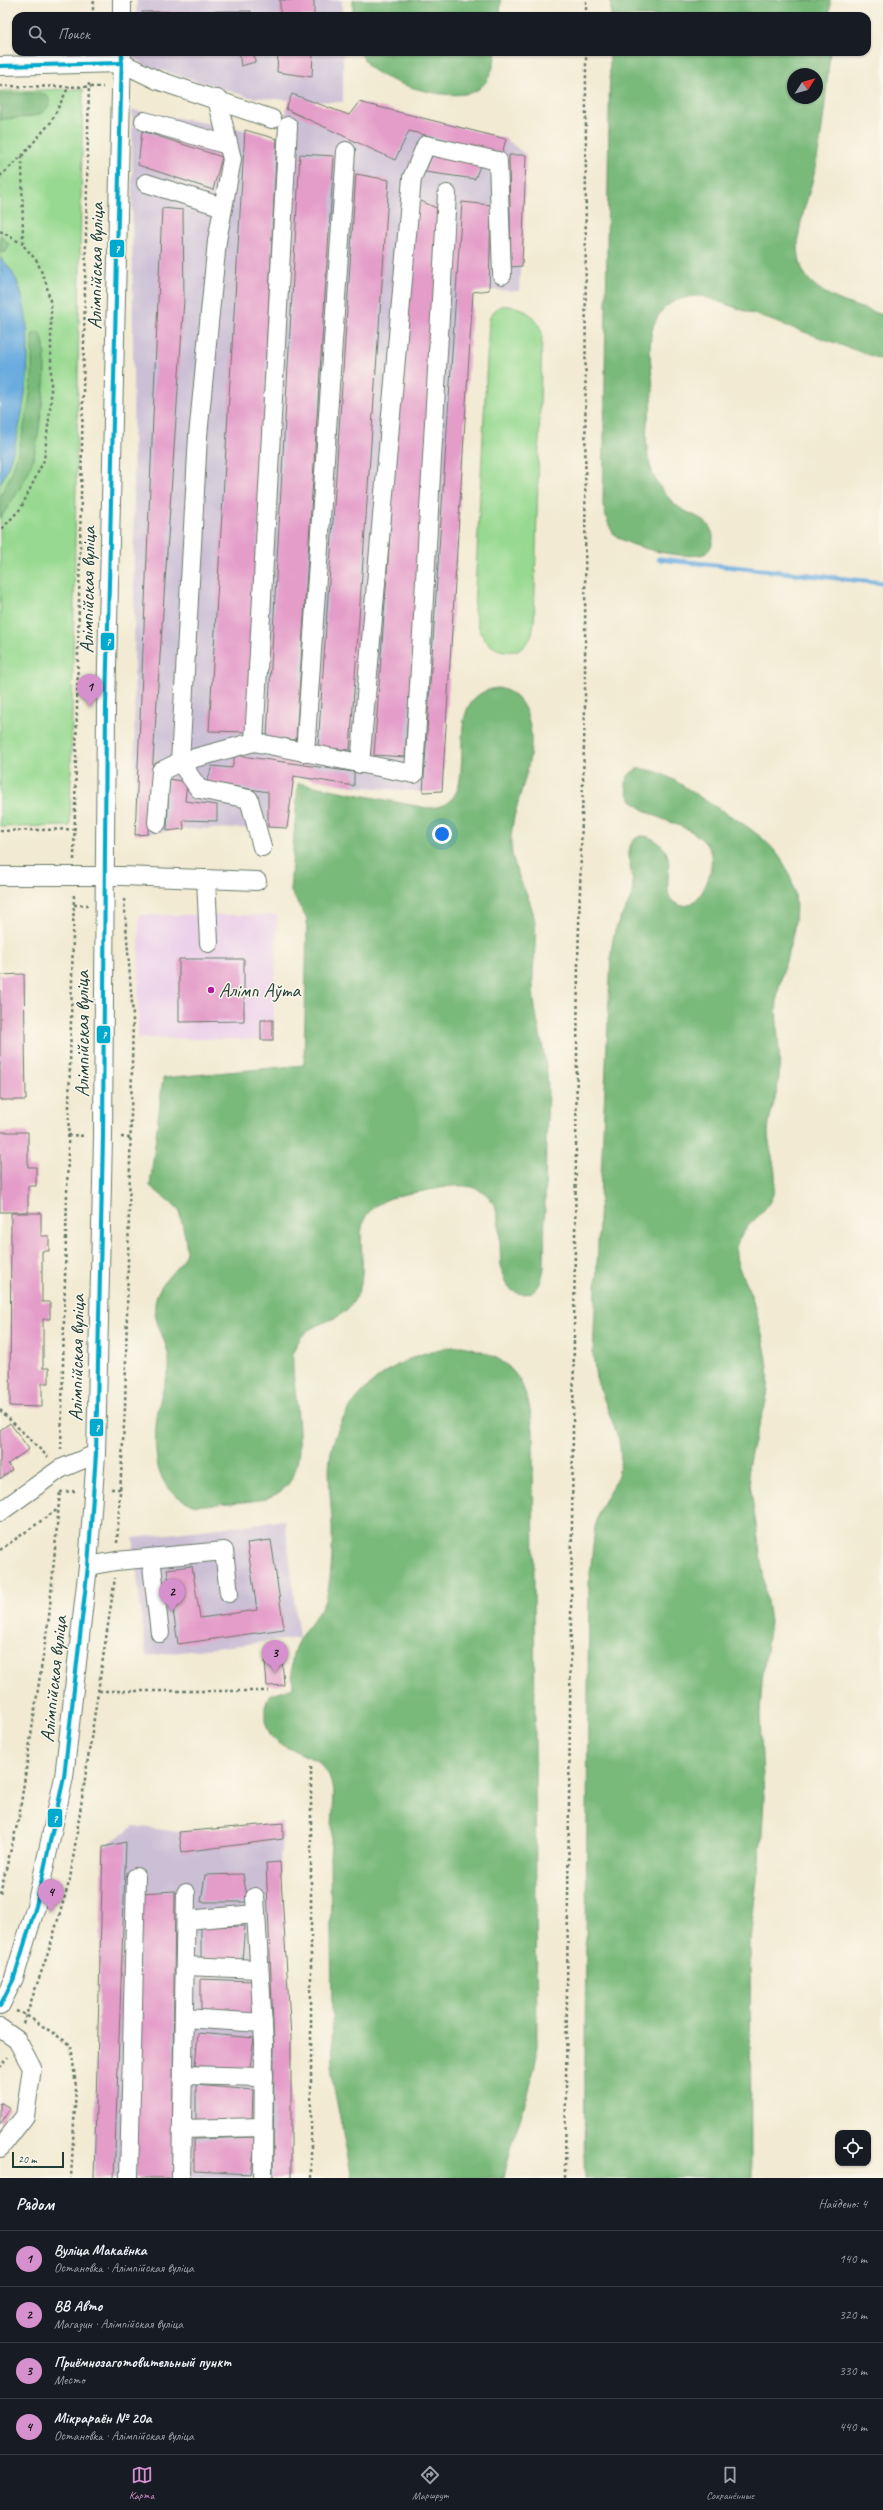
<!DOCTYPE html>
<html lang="ru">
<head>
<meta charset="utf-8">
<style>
	body { margin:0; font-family:Caveat,sans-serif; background:#20242c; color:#f1f3f6 }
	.controls { position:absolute; right:12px; bottom:12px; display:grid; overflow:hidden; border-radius:8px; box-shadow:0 1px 3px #0004 }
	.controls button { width:36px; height:36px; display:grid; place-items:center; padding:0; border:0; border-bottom:1px solid #363941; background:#171b24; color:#f1f3f6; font:20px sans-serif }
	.compass { position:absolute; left:787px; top:68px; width:36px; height:36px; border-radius:50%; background:#171b24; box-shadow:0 1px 3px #0004; rotate:54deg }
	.scale { position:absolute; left:12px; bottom:10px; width:52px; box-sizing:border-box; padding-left:4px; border:2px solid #1f3d34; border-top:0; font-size:11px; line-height:14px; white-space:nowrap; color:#1f3d34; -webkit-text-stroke:3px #fbf7ec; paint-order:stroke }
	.you { position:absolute; left:442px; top:834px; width:14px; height:14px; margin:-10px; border:3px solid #fff; border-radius:50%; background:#1a73e8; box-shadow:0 0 0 6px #1a73e833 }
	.badge { display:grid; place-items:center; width:26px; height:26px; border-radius:50%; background:#d690ce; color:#111; font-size:13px; font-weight:700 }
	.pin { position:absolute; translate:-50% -33px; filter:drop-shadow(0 1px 2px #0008) }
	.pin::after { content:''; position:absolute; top:21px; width:14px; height:12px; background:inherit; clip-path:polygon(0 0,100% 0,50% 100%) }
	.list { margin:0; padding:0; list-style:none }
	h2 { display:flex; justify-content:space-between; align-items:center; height:52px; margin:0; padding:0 16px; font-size:17px }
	h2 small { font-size:13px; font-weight:400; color:#9ea1a6 }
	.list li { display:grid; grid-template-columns:26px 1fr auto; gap:12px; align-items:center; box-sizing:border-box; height:56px; padding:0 16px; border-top:1px solid #363941 }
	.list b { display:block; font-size:15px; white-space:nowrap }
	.list p { margin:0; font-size:13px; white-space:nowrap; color:#9ea1a6 }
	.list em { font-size:13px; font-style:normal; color:#9ea1a6 }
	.icon { flex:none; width:22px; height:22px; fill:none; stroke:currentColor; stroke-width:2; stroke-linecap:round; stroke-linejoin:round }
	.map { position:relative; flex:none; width:883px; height:2178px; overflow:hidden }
	.search { position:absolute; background:#171b24; box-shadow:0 1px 3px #0004; left:12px; right:12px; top:12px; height:44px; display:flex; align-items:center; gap:10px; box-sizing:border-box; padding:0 14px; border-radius:12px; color:#9ea1a6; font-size:15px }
	.sheet { height:276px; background:#171b24 }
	nav { display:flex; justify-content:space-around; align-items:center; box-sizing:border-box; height:56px; border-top:1px solid #363941; background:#171b24; font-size:11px; color:#9ea1a6 }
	nav a { display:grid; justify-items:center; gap:2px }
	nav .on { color:#d690ce }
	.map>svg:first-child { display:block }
</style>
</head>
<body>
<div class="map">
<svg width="883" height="2178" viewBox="0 0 883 2178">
	<rect width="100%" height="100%" fill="#fbf7ec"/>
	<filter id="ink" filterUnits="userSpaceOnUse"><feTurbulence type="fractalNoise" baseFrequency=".025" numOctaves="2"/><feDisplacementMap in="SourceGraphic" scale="8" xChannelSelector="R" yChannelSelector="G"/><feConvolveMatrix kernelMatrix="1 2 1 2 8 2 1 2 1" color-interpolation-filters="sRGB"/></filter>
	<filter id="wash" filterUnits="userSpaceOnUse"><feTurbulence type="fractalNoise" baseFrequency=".012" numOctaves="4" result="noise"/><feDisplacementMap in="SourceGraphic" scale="16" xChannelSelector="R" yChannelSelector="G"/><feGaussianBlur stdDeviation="0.9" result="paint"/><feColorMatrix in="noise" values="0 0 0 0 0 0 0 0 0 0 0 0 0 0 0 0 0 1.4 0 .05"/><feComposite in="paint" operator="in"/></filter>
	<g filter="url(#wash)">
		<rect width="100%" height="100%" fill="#f2ead2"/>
		<path fill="#ecd1ea" d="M 139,915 L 277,915 L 273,1040 L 138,1038 Z"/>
		<g fill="#cbbfd5">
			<path d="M 137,0 L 342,0 L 342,16 L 136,16 Z"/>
			<path d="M 133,52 L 343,52 L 343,102 L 309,101 L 349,115 L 359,102 L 506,139 L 526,155 L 519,291 L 489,290 L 473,293 L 442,791 L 423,792 L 354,786 L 294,776 L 287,828 L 184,829 L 135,835 L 132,110 L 245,130 L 277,139 L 290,100 L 249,97 L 144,65 L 133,57 Z"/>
			<path d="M 285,1520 L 299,1638 L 146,1656 L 133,1538 Z"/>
			<path d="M 283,1823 L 280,1862 L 291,2037 L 291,2178 L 93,2178 L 103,1847 L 134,1826 L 179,1832 Z"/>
		</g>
		<g fill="#97d990" stroke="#5b8b62">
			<path d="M 83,89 L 70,826 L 0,827 L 0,484 L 15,441 L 28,376 L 28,349 L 21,294 L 18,283 L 0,258 L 0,91 Z"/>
			<path d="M 500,306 C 519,304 536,314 542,333 L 534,621 C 533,626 533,632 531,636 C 523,656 500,655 487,642 C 479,634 477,621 474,610 L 489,321 L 491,314 Z"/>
		</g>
		<g fill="#79b97a" stroke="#4c7b57" fill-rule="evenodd">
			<path d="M 353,0 L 501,0 L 500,16 L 353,16 Z"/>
			<rect x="611" y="0" width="219" height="16"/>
			<path d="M 360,52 L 496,52 C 494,65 491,79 480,88 C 459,106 389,84 370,68 C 366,64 363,57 360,52 Z"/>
			<path d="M 610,52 L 830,52 C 826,91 823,131 815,170 C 810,193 800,217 798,241 C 798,252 799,266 806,276 C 823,299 857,306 883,315 L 883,360 L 703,296 C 685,296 667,300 657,318 C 645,339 652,367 653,390 C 653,401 649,412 647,423 C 645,441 647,462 655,479 C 660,488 668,498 676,505 C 689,516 711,517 713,537 C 713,543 711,549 706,553 C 691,562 625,547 614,534 C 608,526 606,515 603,506 ZM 793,74 L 817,74 L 817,98 L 793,98 Z"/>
			<path d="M 39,93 L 47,95 L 50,102 C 44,122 16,116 0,120 L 0,94 Z"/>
			<path d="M 0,235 L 9,244 L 6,252 L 0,252 Z"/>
			<path d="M 39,332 C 53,343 39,440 33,459 C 27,480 13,500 0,518 L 0,497 L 11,475 L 19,450 L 29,402 L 32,377 L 32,336 L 34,333 Z"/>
			<path d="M 498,688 C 518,692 526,706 530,726 C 537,769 510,804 511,845 C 512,873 532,896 535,923 C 537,945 532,965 533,987 C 534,1017 544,1044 547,1074 C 549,1094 547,1117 546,1137 C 545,1181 545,1224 544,1268 C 542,1276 542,1284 535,1290 C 526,1297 512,1294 506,1284 C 492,1258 514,1198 472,1187 C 456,1183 435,1189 418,1192 C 322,1205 385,1261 351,1305 C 332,1329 306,1316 293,1353 C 291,1390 308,1442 293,1476 C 281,1501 255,1501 230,1503 C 220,1503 208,1506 197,1505 C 179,1502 162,1485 158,1467 C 154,1445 155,1422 160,1401 C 162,1390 167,1379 169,1369 C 172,1345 152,1325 155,1304 C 158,1278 184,1268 186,1251 C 187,1237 181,1223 179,1209 L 150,1186 L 163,1078 L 304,1065 L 307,919 L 290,890 L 298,783 L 427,808 C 495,808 428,696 498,688 Z"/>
			<path d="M 637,769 C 663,768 685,788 706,801 C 738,821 778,840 791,879 C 804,916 787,952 779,987 C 772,1017 782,1046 779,1076 C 778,1095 769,1113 768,1132 C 768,1149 777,1167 775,1184 C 773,1215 740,1222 736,1249 C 734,1263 746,1282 751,1295 C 758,1317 765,1344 768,1367 C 772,1406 753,1431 748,1469 L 770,1622 L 762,1681 L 760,1715 L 764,1799 L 762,1834 L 750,1941 L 751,2178 L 584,2178 L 589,1583 L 595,1527 L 601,1506 L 618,1476 L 621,1458 L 619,1440 L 596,1378 L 593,1354 L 611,954 C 612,942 614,931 620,919 C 625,909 632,901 633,889 C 634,876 625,857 631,844 C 633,840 637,836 642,836 C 648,836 652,838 656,841 C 683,858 656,891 675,903 C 697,918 717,870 710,851 C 707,844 701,838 694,833 C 676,821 627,813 626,785 C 626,776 630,773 637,769 Z"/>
			<path d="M 462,1346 C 514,1357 527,1380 533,1430 L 537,2053 C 531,2096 512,2135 504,2178 L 352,2178 L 333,2083 L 330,1859 L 334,1794 L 329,1775 L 318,1761 L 279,1744 L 270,1735 L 265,1721 L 265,1707 L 269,1695 L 293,1687 C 293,1677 290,1663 293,1654 C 299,1630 323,1615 328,1591 C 333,1563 333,1535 331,1506 C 330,1491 328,1474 330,1458 C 340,1393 400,1350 462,1346 Z"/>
		</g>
		<path fill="#6bacdf" stroke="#45748a" d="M 0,258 C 47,296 26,437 0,484 Z"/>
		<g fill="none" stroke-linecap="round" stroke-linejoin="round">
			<path stroke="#6bacdf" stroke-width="5" d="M 659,559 L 883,583"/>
		</g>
		<g id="blocks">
			<g fill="#e49cc9">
				<rect x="280" y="0" width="34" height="16"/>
				<path d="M 251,11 L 251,16 L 142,16 L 142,12 Z"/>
				<path d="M 239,52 L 254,52 L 255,62 L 241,66 Z"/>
				<path d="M 278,52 L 313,52 L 312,77 L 277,72 Z"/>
				<path d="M 292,94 L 349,115 L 359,102 L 506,139 L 502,154 L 409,131 L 395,160 L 286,109 Z"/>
				<path d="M 245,130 L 277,139 L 247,732 L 209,731 Z"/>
				<path d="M 142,131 L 222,157 L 213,190 L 138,165 Z"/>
				<path d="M 433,153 L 481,163 L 475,179 L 425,172 Z"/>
				<path d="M 300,154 L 334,156 L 296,740 L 267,737 Z"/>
				<path d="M 509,155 L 526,155 L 522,266 L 511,267 Z"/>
				<path d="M 356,174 L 389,180 L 350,750 L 318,747 Z"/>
				<path d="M 414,198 L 441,210 L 405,757 L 374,755 Z"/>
				<path d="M 462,202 L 491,205 L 489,290 L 473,292 L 442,791 L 423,792 Z"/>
				<path d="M 162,208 L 183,210 L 184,300 L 148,834 L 135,835 Z"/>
				<path d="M 235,755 L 354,772 L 354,786 L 294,776 L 287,828 L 268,827 L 268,792 L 207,782 L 212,766 L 232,768 Z"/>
				<path d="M 169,779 L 187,782 L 185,801 L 217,805 L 217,821 L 183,820 L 184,829 L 167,831 Z"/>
				<path d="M 179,959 L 244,959 L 244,1021 L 179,1022 Z"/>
				<path d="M 24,974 L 26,1100 L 0,1100 L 0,975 Z"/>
				<rect x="261" y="1020" width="12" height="20"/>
				<path d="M 0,1132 L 28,1132 L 28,1167 L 36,1167 L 36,1186 L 28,1186 L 28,1212 L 0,1212 Z"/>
				<path d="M 11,1213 L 41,1213 L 41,1236 L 49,1236 L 49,1251 L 42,1251 L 42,1302 L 50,1302 L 50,1319 L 43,1319 L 43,1368 L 49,1368 L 49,1383 L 42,1383 L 42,1407 L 10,1406 Z"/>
				<path d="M 10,1423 L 29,1449 L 8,1464 L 12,1470 L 0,1479 L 0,1430 Z"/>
				<path d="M 271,1540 L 284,1629 L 178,1644 L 167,1569 L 192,1566 L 200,1618 L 257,1610 L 247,1543 Z"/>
				<path d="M 282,1659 L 284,1685 L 267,1686 L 265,1661 Z"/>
				<path d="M 283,1823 L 283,1839 L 182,1852 L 179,1832 Z"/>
				<path d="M 126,1842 L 114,2178 L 94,2178 L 103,1847 Z"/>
				<path d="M 280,1862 L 291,2037 L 291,2178 L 273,2178 L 274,2046 L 266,1863 Z"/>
				<path d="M 243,1874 L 248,1902 L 201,1902 L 205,1875 Z"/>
				<path d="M 175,1891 L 172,2178 L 136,2178 L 141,1893 Z"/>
				<path d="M 245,1926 L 242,1960 L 201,1958 L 201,1927 Z"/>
				<path d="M 201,1979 L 253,1981 L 253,2015 L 201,2011 Z"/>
				<path d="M 198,2033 L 254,2038 L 250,2068 L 195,2066 Z"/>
				<path d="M 196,2085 L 253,2090 L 252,2121 L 196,2120 Z"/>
				<path d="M 0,2102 L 10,2108 L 0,2125 Z"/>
				<path d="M 256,2137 L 251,2174 L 194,2171 L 194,2139 Z"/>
			</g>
		</g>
	</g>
	<g filter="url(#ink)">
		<use href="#blocks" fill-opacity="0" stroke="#697a6b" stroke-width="1"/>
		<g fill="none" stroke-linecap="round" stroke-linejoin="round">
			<g stroke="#697a6b" stroke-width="20">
				<g id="minor">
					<path d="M 122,16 L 122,0"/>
					<path d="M 0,66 L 122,63 L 157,80 L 272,119"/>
					<path d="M 217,99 L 232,159 L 217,241 L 198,436 L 180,762 L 199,789 L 249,799 L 262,847"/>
					<path d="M 144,121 L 228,145"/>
					<path d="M 146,183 L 223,207"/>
					<path d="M 254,742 L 288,126"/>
					<path d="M 305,753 L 346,151"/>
					<path d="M 360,764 L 412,178 L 426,145 L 498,161 L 502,275"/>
					<path d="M 157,823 L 161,771 L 180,762 L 254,742 L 414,774 L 447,194"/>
					<path d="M 0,876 L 122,876 L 257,881"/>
					<path d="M 206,879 L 209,943"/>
					<path d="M 0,1512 L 60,1469 L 96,1454"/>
					<path d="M 151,1558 L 160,1633"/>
					<path d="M 88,1566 L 116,1561 L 224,1551 L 229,1593"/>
					<path d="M 255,1897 L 264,2043 L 263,2178"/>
					<path d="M 186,1920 L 256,1914"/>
					<path d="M 185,1966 L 259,1969"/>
					<path d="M 0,2006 L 14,1978 L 36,1906 L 64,1777 L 88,1566 L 96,1454 L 103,1137 L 106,706 L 122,52"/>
					<path d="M 184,2018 L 263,2023"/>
					<path d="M 0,2028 L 17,2040 L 32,2068 L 25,2116 L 0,2148"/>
					<path d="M 183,2075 L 264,2077"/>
					<path d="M 182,2129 L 263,2127"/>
					<path d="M 129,2178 L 136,1877"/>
					<path d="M 181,2178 L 186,1893"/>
				</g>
			</g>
			<g stroke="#697a6b" stroke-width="2.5" stroke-dasharray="3 3" stroke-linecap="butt">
				<path d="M 92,16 L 94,0"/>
				<path d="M 586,16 L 586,0"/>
				<path d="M 0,86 L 103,87"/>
				<path d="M 22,156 L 51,122 L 69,86"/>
				<path d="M 0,176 L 22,156 L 23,245 L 37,261 L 46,283 L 51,305 L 51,401 L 44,460 L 21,508 L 0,531"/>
				<path d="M 0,231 L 23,244"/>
				<path d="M 0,831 L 75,829"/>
				<path d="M 74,860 L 89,81"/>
				<path d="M 74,905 L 88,905"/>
				<path d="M 68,1135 L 86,1136"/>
				<path d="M 121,1137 L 130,1138"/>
				<path d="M 0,1410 L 48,1457"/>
				<path d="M 61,1450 L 74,893"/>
				<path d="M 111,1489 L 120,1489"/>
				<path d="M 60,1492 L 76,1491"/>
				<path d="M 117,1543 L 125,1408 L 133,1016 L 124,899"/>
				<path d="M 0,1550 L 58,1509"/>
				<path d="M 99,1691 L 268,1691"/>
				<path d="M 311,1767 L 311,2178"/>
				<path d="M 0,1893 L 19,1817 L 34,1715 L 49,1617 L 60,1491"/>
				<path d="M 16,2011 L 26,2015 L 71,2045 L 76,2087 L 71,2178"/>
				<path d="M 23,2024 L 49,1950 L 70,1879 L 115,1578"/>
				<path d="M 0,2068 L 7,2057"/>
				<path d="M 565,2178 L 578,961 L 585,709 L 586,52"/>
			</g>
			<use href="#minor" stroke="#fff" stroke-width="18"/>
			<g stroke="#fbf7ec" stroke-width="7">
				<g id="bus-1">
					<path d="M 0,66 L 122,63"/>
					<path d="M 0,2006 L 14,1978 L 36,1906 L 64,1777 L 88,1566 L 96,1454 L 103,1137 L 106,706 L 122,52"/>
				</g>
			</g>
			<use href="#bus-1" stroke="#00a9ce" stroke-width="4"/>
		</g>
	</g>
	<circle fill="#b5179e" stroke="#fbf7ec" stroke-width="1.5" cx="211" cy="990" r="4"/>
	<g text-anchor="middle" stroke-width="3" stroke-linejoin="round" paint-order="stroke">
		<g font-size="20" fill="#1f3d34" stroke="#fbf7ec">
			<text transform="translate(95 266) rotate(-89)" y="7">Алімпійская вуліца</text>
			<text transform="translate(87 590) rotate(-89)" y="7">Алімпійская вуліца</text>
			<text transform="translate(82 1034) rotate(-90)" y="7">Алімпійская вуліца</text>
			<text transform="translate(76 1358) rotate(-89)" y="7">Алімпійская вуліца</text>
			<text transform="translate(53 1679) rotate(-84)" y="7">Алімпійская вуліца</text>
		</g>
		<g font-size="20" fill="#1f3d34" stroke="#fbf7ec" text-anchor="start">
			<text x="219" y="997">Алімп Аўта</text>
		</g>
	</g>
	<g stroke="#fbf7ec" stroke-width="1.5">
		<rect x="109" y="239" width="16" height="19" rx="4" fill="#00a9ce"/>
		<rect x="100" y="632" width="15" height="19" rx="4" fill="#00a9ce"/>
		<rect x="96" y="1025" width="15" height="19" rx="4" fill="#00a9ce"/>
		<rect x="89" y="1418" width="15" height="19" rx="4" fill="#00a9ce"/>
		<rect x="47" y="1808" width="16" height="20" rx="4" fill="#00a9ce"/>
	</g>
	<g font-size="11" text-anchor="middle" font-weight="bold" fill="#fff">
		<text x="117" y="252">7</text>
		<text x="108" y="645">7</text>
		<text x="104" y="1038">7</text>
		<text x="97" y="1431">7</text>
		<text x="55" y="1822">7</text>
	</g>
</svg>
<div class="controls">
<button><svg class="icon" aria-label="locate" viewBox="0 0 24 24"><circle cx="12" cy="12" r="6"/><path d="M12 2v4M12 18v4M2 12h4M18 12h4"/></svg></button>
</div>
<svg class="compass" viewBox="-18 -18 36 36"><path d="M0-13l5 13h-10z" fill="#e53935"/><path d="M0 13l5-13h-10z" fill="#9ea1a6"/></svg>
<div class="scale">20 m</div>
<div class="you"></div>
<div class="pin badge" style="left:90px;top:707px">1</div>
<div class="pin badge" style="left:172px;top:1612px">2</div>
<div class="pin badge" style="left:275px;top:1673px">3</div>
<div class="pin badge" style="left:51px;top:1912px">4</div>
<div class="search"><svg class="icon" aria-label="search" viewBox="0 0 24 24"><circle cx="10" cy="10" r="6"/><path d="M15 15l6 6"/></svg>Поиск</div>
</div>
<section class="sheet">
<h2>Рядом<small>Найдено: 4</small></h2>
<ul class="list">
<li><span class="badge">1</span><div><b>Вуліца Макаёнка</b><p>Остановка · Алімпійская вуліца</p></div><em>140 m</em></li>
<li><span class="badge">2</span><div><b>ВВ Авто</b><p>Магазин · Алімпійская вуліца</p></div><em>320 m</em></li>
<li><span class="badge">3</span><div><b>Приёмнозаготовительный пункт</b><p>Место</p></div><em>330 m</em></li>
<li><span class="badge">4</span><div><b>Мікрараён № 20а</b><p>Остановка · Алімпійская вуліца</p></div><em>440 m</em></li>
</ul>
</section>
<nav>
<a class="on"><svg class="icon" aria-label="map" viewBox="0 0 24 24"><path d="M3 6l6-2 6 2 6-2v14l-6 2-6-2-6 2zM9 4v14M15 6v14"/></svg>Карта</a>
<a><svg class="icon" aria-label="directions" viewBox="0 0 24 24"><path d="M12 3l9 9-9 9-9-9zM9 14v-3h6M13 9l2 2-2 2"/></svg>Маршрут</a>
<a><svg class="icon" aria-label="saved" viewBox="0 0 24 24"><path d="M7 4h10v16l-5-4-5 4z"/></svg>Сохранённые</a>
</nav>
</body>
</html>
